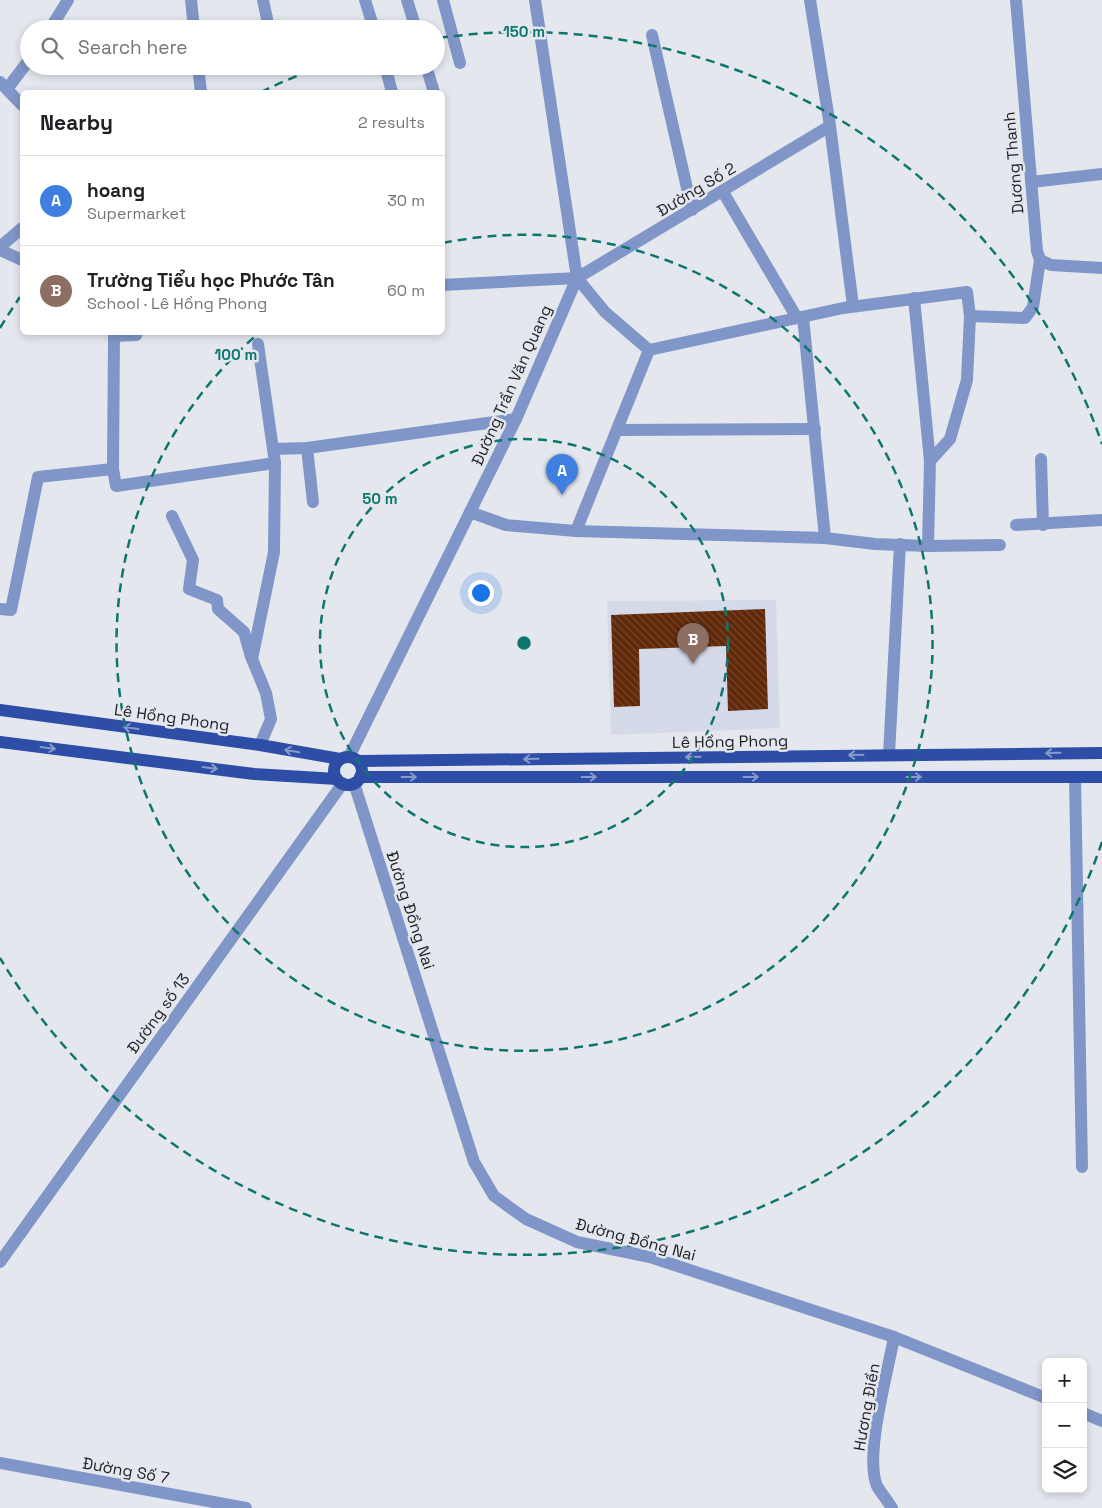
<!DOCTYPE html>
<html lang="en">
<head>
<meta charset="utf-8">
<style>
	body { margin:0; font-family:"Space Grotesk",sans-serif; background:#f2f2f2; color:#202124 }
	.controls { position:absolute; right:15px; bottom:15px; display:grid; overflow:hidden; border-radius:8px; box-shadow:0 2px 8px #0003 }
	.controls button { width:45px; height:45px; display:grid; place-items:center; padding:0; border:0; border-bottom:1px solid #e0e0e0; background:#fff; color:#202124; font:25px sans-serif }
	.you { position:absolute; left:480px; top:592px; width:18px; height:18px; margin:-12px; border:4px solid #fff; border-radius:50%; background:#1a73e8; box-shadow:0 0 0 8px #1a73e833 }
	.badge { display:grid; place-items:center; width:32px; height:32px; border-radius:50%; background:#b45309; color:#fff; font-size:16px; font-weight:700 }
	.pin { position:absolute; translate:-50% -41px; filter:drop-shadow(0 1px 2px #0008) }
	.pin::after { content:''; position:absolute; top:26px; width:18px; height:15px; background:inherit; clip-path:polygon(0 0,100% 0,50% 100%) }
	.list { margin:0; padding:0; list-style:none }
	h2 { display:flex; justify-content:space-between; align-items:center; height:65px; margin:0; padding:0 20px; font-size:21px }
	h2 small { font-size:16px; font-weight:400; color:#757577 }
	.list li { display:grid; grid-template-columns:32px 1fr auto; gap:15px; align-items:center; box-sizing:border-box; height:90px; padding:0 20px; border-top:1px solid #e0e0e0 }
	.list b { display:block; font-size:19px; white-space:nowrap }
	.list p { margin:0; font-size:16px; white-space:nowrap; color:#757577 }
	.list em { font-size:16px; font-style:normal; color:#757577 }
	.icon { flex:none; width:28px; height:28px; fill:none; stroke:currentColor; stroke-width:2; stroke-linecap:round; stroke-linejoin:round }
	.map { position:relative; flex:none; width:1102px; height:1508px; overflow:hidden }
	.search { position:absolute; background:#fff; box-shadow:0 2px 8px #0003; left:20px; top:20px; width:425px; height:55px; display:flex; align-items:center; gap:12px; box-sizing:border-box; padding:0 18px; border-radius:28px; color:#757577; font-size:19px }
	.panel { position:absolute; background:#fff; box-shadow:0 2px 8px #0003; left:20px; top:90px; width:425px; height:245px; border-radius:8px }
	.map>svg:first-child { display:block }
</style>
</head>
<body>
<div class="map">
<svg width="1102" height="1508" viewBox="0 0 1102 1508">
	<defs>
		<pattern id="building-back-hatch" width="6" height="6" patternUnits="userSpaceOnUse" patternTransform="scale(1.25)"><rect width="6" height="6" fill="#61290a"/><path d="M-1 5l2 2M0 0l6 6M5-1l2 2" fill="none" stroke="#73472e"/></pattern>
	</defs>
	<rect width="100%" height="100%" fill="#e4e7ee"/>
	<path fill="#d4dae8" d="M 776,600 L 780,728 L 611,735 L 607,601 Z"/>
	<path fill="url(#building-back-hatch)" d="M 765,609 L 768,709 L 728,711 L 726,646 L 639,649 L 640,706 L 614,707 L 611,615 Z"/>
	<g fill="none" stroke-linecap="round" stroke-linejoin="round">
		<g stroke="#8096c8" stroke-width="12">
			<path d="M 191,0 L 194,29"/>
			<path d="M 263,0 L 269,28 L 264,29"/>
			<path d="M 365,0 L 374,29"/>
			<path d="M 407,0 L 416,29"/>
			<path d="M 443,0 L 460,63"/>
			<path d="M 810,0 L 830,126 L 853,306"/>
			<path d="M 1016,0 L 1037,251 L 1040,260 L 1051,265 L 1102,268"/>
			<path d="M 50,29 L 68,0"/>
			<path d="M 652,35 L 692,210"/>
			<path d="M 198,66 L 201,92"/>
			<path d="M 385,66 L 392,92"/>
			<path d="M 426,66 L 434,92"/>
			<path d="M 0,82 L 22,105"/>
			<path d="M 7,89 L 29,60"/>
			<path d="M 1031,182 L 1102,174"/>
			<path d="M 723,192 L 797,318"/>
			<path d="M 0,247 L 22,228"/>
			<path d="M 0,250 L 22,260"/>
			<path d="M 577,278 L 605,312 L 649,350"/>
			<path d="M 442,285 L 577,278 L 830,126"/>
			<path d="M 914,298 L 930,461 L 928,546"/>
			<path d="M 970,316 L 1025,318 L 1033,307 L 1040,260"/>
			<path d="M 803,317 L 825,538"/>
			<path d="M 137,332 L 136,335 L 114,336 L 113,469 L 116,486 L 275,463"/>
			<path d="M 258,344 L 275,463 L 274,552 L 252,659 L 266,693 L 271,719 L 260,745"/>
			<path d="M 618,430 L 815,429"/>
			<path d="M 307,448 L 313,502"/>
			<path d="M 274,449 L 307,448 L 516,419"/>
			<path d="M 1041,459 L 1043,525"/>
			<path d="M 470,512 L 506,525 L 576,531 L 825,538 L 875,544 L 928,546 L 1000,545"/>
			<path d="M 172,516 L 193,560 L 189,589 L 217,600 L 218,609 L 244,632 L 251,657"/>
			<path d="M 1016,525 L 1102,520"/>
			<path d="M 576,531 L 649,350 L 843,308 L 967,292 L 970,316 L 967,380 L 950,439 L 930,461"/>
			<path d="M 0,609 L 11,610 L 38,477 L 113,469"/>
			<path d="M 889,755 L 900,544"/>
			<path d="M 349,757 L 516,419 L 577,278 L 535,0"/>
			<path d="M 1075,777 L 1082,1167"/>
			<path d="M 354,783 L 474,1162 L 494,1196 L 526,1219 L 577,1242 L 650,1257 L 894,1337 L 1046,1398"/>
			<path d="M 0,1262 L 343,783"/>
			<path d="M 1083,1413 L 1102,1421"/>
			<path d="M 0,1463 L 246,1508"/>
			<path d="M 892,1508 C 888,1501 881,1493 877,1486 C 864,1455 888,1372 894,1337"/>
		</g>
		<g stroke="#2d4da6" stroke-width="12">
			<path d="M 0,710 L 260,745 L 340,759"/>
			<path d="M 0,742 L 254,774 L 337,779"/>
			<circle cx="348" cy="771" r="14"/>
			<path d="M 358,761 L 1102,753"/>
			<path d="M 360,777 L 1102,777"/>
		</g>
	</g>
	<defs><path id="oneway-shaft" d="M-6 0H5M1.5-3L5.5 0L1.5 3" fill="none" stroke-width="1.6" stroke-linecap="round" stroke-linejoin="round" transform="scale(1.25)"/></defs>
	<g stroke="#889aca">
		<use href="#oneway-shaft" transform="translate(131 728) rotate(-172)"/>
		<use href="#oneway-shaft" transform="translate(48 748) rotate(7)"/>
		<use href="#oneway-shaft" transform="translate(292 751) rotate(-170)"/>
		<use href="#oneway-shaft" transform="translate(1053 753) rotate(179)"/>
		<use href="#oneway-shaft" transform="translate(856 755) rotate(179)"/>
		<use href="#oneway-shaft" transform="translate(693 757) rotate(179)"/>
		<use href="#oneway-shaft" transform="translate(531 759) rotate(179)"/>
		<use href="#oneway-shaft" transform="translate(210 768) rotate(7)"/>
		<use href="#oneway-shaft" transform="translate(409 777)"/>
		<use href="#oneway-shaft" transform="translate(589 777)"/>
		<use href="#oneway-shaft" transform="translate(751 777)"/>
		<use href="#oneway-shaft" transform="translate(914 777)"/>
	</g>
	<g fill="none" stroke="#0f766e" stroke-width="2.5" stroke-dasharray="9 6">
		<circle cx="524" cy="643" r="204"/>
		<path d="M443 243A408 408 0 1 1 259 333"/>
		<path d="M1102 842A611 611 0 0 1 0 958M0 328A611 611 0 0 1 20 297M261 92A611 611 0 0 1 320 67M439 38A611 611 0 0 1 1102 444"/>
	</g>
	<g text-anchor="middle" stroke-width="5" stroke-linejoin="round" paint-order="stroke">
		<g font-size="16" fill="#222326" stroke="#e4e7ee">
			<text transform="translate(1013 163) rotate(-95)" y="6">Dương Thanh</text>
			<text transform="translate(696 189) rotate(-31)" y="6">Đường Số 2</text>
			<text transform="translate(511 385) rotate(-66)" y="6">Đường Trần Văn Quang</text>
			<text transform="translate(172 717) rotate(8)" y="6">Lê Hồng Phong</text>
			<text transform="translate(730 741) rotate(-1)" y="6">Lê Hồng Phong</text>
			<text transform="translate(411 910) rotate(72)" y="6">Đường Đồng Nai</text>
			<text transform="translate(158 1013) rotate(-54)" y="6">Đường số 13</text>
			<text transform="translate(636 1239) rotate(15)" y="6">Đường Đồng Nai</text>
			<text transform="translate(866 1407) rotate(-80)" y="6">Hương Điền</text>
			<text transform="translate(126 1470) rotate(10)" y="6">Đường Số 7</text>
		</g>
	</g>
	<circle cx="524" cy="643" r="8" fill="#0f766e" stroke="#e4e7ee" stroke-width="2.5"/>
	<g font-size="15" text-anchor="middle" font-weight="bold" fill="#0f766e" stroke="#e4e7ee" stroke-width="5" stroke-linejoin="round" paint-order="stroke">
		<text x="524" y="37">150 m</text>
		<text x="236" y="360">100 m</text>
		<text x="380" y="504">50 m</text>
	</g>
</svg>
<div class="controls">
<button>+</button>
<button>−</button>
<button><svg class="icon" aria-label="layers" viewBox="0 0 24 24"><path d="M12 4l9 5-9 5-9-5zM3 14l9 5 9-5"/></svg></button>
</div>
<div class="you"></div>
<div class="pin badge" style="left:562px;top:495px;background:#3f7fe0">A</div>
<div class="pin badge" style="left:693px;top:664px;background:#8d6e63">B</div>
<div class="search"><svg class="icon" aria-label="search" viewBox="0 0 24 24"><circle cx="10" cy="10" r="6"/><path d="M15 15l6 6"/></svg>Search here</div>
<section class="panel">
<h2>Nearby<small>2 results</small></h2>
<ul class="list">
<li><span class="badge" style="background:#3f7fe0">A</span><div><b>hoang</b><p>Supermarket</p></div><em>30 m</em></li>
<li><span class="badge" style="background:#8d6e63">B</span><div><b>Trường Tiểu học Phước Tân</b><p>School · Lê Hồng Phong</p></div><em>60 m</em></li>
</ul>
</section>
</div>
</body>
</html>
